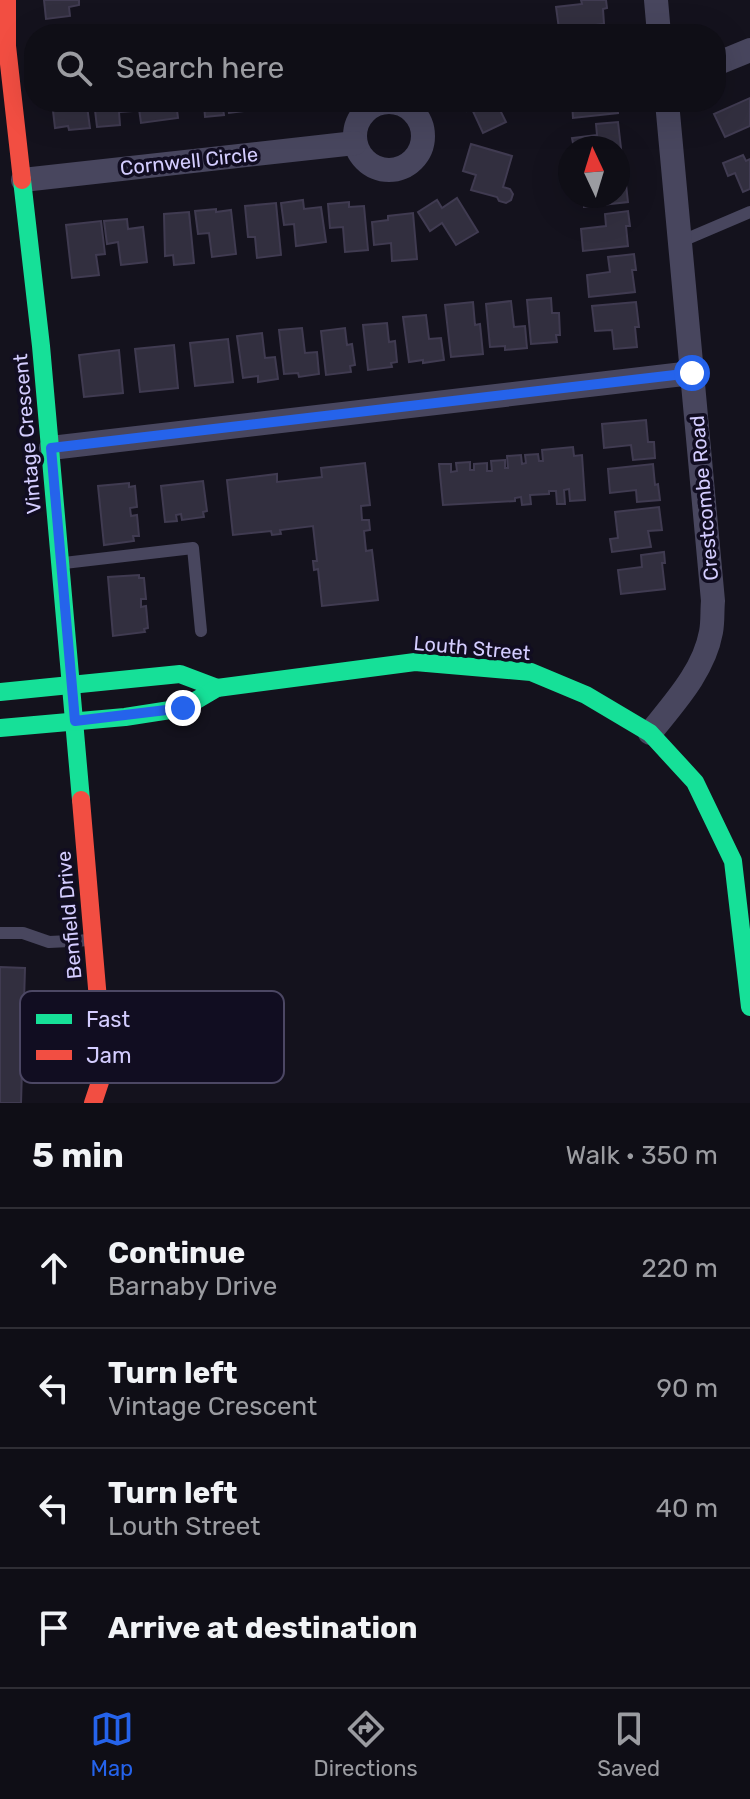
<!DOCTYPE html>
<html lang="en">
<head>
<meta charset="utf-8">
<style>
	body { margin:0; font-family:Rubik,sans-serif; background:#1d1c23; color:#f1f3f6 }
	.compass { position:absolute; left:558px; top:136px; width:72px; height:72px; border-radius:50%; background:#0f0e16; box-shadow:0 8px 32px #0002; rotate:356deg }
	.stop { position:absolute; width:24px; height:24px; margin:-18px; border:6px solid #2563eb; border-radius:50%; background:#fff }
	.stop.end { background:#2563eb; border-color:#fff; box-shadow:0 2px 8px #0008 }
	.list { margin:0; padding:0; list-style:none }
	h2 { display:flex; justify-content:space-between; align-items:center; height:104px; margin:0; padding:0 32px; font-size:34px }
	h2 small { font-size:26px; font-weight:400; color:#9b9ca1 }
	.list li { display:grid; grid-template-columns:52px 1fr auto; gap:24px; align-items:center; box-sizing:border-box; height:120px; padding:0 32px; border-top:2px solid #2f2e35 }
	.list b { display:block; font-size:30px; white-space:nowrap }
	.list p { margin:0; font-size:26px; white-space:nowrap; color:#9b9ca1 }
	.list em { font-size:26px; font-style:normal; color:#9b9ca1 }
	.icon { flex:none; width:44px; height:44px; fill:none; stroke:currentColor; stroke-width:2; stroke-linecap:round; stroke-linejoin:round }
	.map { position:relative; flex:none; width:750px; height:1103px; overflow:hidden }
	.search { position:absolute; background:#0f0e16; box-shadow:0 8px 32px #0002; left:24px; right:24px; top:24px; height:88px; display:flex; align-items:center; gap:20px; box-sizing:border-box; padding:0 28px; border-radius:32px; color:#9b9ca1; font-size:30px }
	.sheet { height:584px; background:#0f0e16 }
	nav { display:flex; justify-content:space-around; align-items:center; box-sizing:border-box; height:112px; border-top:2px solid #2f2e35; background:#0f0e16; font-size:22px; color:#9b9ca1 }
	nav a { display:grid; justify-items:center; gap:4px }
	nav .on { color:#2563eb }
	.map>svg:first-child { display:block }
</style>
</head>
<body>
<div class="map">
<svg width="750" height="1103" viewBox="0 0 750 1103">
	<rect width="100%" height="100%" fill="#14121d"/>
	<g fill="#322f3f" stroke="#403b51" stroke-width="2">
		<path d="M 44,0 L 79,0 L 79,5 L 69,7 L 70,16 L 46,19 Z"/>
		<path d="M 581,0 L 606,0 L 607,8 L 603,9 L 604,24 L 559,29 L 556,7 L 582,4 Z"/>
		<path d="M 750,98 L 750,126 L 725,137 L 714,114 Z"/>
		<path d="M 52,102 L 75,102 L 76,108 L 87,106 L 90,128 L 69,130 L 68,126 L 55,128 Z"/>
		<path d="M 94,102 L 131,102 L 132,111 L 119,112 L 120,125 L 97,127 Z"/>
		<path d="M 138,102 L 176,102 L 178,118 L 141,123 Z"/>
		<path d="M 184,102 L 222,102 L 224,115 L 205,117 L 204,104 L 184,106 Z"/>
		<path d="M 227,102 L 252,102 L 253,110 L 229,113 Z"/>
		<path d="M 463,102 L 496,102 L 506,122 L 483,133 L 472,109 L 467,111 Z"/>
		<path d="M 572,102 L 617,102 L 618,113 L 573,118 Z"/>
		<path d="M 618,122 L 622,157 L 618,157 L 618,148 L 574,148 L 572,138 L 597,135 L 596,124 Z"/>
		<path d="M 471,144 L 512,156 L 503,187 L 510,189 L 513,194 L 511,200 L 506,203 L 499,201 L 497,197 L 471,190 L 476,175 L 463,171 Z"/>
		<path d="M 743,155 L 746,161 L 750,159 L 750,189 L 743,192 L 735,173 L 728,176 L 723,163 Z"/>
		<path d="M 620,171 L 620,177 L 625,176 L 628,202 L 584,207 L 583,196 L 618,196 Z"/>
		<path d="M 457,198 L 478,232 L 456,245 L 442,223 L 430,231 L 418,212 L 437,200 L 442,208 Z"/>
		<path d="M 303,200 L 304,209 L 321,207 L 326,242 L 296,246 L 294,224 L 284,225 L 281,203 Z"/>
		<path d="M 349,202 L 349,207 L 364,206 L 368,250 L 345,252 L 343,227 L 330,228 L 328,204 Z"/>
		<path d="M 276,203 L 281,255 L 257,258 L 255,237 L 248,237 L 245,206 Z"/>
		<path d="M 216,209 L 216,212 L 231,210 L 236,254 L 212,257 L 209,233 L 198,234 L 195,211 Z"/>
		<path d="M 628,211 L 630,226 L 626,226 L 628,246 L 583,251 L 581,229 L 606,226 L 605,214 Z"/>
		<path d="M 189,212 L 194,263 L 174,265 L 173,255 L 165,256 L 164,214 Z"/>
		<path d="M 413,213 L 417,259 L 392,261 L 391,243 L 374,245 L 372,222 L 388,220 L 388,216 Z"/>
		<path d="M 127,219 L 128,229 L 143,227 L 147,262 L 121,265 L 118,242 L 107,244 L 104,221 Z"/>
		<path d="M 101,221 L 105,254 L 96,255 L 99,275 L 72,278 L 66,225 Z"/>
		<path d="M 634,254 L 636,270 L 632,270 L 635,292 L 589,297 L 587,275 L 610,272 L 608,257 Z"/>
		<path d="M 551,298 L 552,313 L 559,313 L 560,335 L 556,335 L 557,342 L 531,344 L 527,300 Z"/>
		<path d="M 511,301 L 514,327 L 525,326 L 527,348 L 505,350 L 505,346 L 490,347 L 486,304 Z"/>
		<path d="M 473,302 L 475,325 L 480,324 L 483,354 L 451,357 L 445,305 Z"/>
		<path d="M 636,302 L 639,327 L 635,327 L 637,347 L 614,349 L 612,330 L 595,331 L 592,306 Z"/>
		<path d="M 426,315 L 429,339 L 441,338 L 444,360 L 423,363 L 423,360 L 409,362 L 403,317 Z"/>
		<path d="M 387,323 L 389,342 L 395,341 L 397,362 L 391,363 L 392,367 L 368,370 L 363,325 Z"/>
		<path d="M 302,328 L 305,353 L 317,352 L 319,374 L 299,377 L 298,373 L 284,374 L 279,330 Z"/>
		<path d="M 345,328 L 347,345 L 352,344 L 355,365 L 350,366 L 351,372 L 326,375 L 321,331 Z"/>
		<path d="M 262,333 L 265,358 L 275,357 L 278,379 L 258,382 L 258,376 L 243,378 L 237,336 Z"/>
		<path d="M 228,339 L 233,382 L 195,386 L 190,343 Z"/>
		<path d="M 174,345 L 178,388 L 140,392 L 135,349 Z"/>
		<path d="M 119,350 L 123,393 L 84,397 L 79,355 Z"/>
		<path d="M 646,420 L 648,442 L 654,442 L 655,458 L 633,460 L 631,445 L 604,448 L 602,424 Z"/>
		<path d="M 573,447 L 574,456 L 582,455 L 585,500 L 570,501 L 569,489 L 564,490 L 565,504 L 557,504 L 556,491 L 549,491 L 549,494 L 530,495 L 531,504 L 522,505 L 521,497 L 515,498 L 515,501 L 443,505 L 439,464 L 451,464 L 451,472 L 457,471 L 456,463 L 470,462 L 470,470 L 474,470 L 474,464 L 487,463 L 487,471 L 492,471 L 491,461 L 505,460 L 505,468 L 508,468 L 507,456 L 521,455 L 522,464 L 526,463 L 525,455 L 538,454 L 539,461 L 543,461 L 542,450 Z"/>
		<path d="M 365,463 L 370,505 L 361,506 L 362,520 L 369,520 L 370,530 L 364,531 L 366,551 L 372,550 L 378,600 L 322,606 L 318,569 L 314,570 L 313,561 L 317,561 L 313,526 L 280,530 L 281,534 L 272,535 L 271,531 L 233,535 L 227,480 L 277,474 L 277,482 L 322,477 L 321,468 Z"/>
		<path d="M 653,464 L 655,485 L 658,484 L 660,500 L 637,502 L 636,490 L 610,493 L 608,469 Z"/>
		<path d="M 203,481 L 207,511 L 203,512 L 204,517 L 182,520 L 181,514 L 176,515 L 177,521 L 165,522 L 161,486 Z"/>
		<path d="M 129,483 L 129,487 L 135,486 L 137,507 L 130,508 L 131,516 L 137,515 L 139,536 L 133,536 L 134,541 L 104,545 L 98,486 Z"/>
		<path d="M 659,507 L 662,530 L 648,531 L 651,547 L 612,552 L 610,539 L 618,538 L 615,512 Z"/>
		<path d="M 664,552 L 665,563 L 662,563 L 665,589 L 621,594 L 618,570 L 642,567 L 641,555 Z"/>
		<path d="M 139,575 L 139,578 L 144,578 L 146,599 L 141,599 L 141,607 L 146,606 L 148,628 L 144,629 L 145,632 L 113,636 L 108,577 Z"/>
		<path d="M 0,967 L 25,968 L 21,1103 L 0,1103 Z"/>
	</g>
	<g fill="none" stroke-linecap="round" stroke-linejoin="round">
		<g stroke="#48465e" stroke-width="12">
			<path d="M 682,241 L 750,212"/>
			<path d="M 64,563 L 193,548 L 201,631"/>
			<path d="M 0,933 L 23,933 L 49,942 L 91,940"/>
		</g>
		<g stroke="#48465e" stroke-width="24">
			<path d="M 656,0 L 659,34"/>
			<path d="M 716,64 L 750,50"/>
			<circle cx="389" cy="136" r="34"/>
			<path d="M 23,180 L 355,143"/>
			<path d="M 51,448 L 692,373"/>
			<path d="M 650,733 C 674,703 704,671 711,632 C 713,622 712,611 713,601 L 667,102"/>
		</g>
		<g stroke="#16e098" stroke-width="18">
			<path d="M 22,180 L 41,346 L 81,800"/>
			<path d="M 0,692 L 180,674 L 217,688"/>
			<path d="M 0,728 L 125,717 L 183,708 L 217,688 L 415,662 L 531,672 L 586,695 L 650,733 L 695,782 L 733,861 L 750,1007"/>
		</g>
		<g stroke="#f24e42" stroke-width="18">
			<path d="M 7,0 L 7,46 L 22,180"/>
			<path d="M 81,800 L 104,1070 L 93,1103"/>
		</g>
	</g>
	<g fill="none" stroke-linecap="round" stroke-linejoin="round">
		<path stroke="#2563eb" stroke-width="10" d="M 183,708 L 75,721 L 51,448 L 692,373"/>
	</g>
	<g text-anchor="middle" stroke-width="7" stroke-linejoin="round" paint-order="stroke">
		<g font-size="20" fill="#d4cdff" stroke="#110d21">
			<text transform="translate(189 161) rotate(-6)" y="7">Cornwell Circle</text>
			<text transform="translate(27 434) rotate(-95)" y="7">Vintage Crescent</text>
			<text transform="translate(704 498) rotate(-95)" y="7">Crestcombe Road</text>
			<text transform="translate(472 648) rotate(5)" y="7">Louth Street</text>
			<text transform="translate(69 915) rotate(-95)" y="7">Benfield Drive</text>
		</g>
	</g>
	<rect x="20" y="991" width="264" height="92" rx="12" fill="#110d21" stroke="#4c4764" stroke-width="2"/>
	<rect x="36" y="1014" width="36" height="10" fill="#16e098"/>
	<rect x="36" y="1050" width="36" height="10" fill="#f24e42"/>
	<g font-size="22" fill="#d4cdff">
		<text x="86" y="1027">Fast</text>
		<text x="86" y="1063">Jam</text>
	</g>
</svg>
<svg class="compass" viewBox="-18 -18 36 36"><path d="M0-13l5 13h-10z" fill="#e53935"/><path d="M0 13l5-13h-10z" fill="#9b9ca1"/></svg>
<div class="stop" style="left:692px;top:373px"></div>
<div class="stop end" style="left:183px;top:708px"></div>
<div class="search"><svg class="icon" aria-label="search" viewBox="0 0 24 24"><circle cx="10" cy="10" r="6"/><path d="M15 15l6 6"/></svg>Search here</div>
</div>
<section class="sheet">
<h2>5 min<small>Walk · 350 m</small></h2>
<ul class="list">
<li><svg class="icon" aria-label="ahead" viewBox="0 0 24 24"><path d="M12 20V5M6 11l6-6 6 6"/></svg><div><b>Continue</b><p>Barnaby Drive</p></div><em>220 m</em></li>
<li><svg class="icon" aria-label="left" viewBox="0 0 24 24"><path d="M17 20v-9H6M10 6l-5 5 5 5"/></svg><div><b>Turn left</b><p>Vintage Crescent</p></div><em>90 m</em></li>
<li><svg class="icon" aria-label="left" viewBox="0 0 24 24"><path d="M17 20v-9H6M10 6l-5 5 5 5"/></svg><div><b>Turn left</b><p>Louth Street</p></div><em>40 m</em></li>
<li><svg class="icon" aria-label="arrive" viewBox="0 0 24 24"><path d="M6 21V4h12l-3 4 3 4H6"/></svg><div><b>Arrive at destination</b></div></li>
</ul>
</section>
<nav>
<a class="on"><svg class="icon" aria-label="map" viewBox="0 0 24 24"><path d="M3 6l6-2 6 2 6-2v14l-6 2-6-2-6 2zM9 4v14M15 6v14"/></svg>Map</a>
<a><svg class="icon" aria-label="directions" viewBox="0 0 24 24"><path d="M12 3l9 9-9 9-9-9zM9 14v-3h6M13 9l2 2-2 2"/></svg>Directions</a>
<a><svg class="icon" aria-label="saved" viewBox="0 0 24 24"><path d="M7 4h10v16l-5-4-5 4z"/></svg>Saved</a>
</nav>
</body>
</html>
